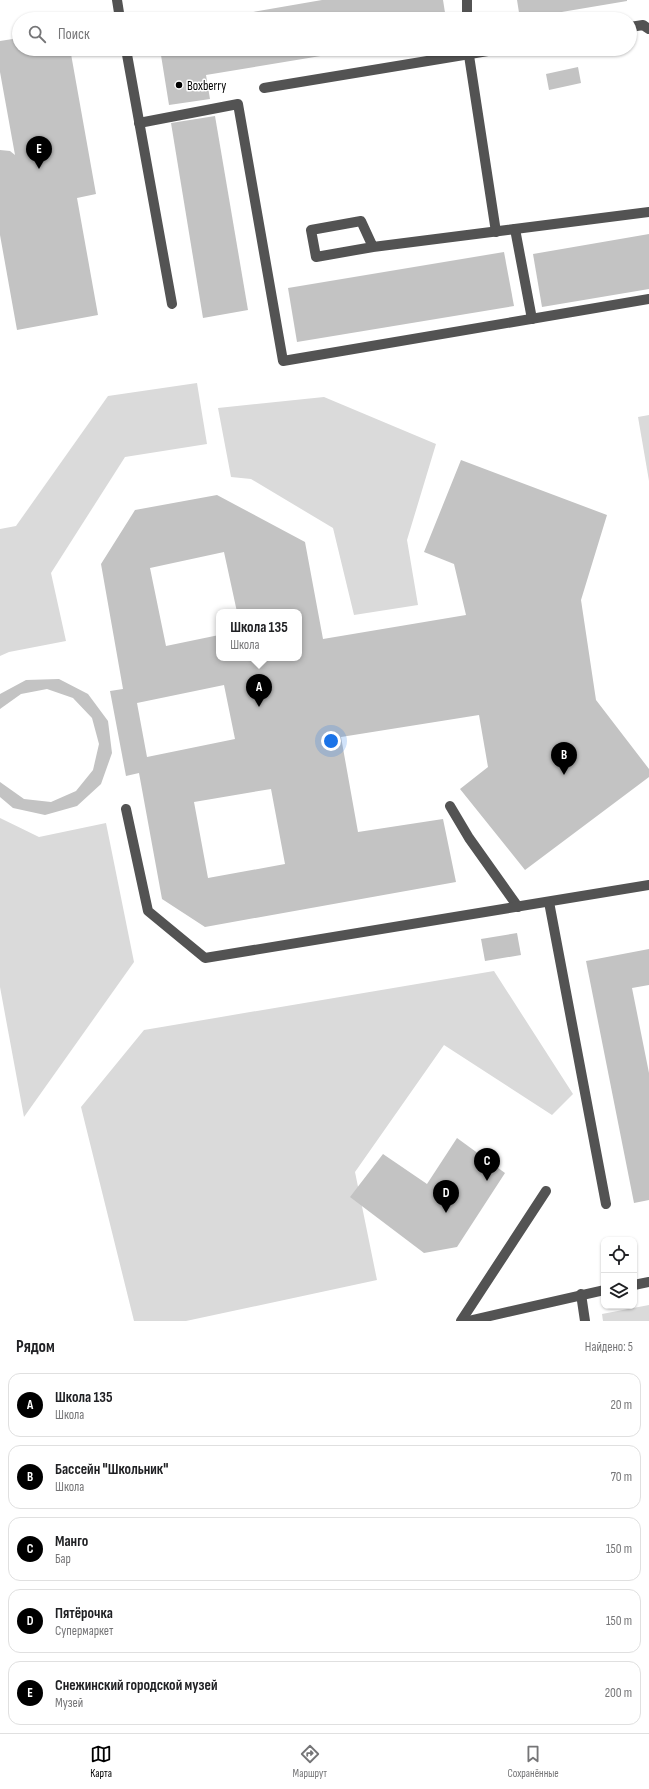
<!DOCTYPE html>
<html lang="ru">
<head>
<meta charset="utf-8">
<style>
	body { margin:0; font-family:"Sofia Sans Condensed",sans-serif; background:#f6f6f6; color:#202124 }
	.controls { position:absolute; right:12px; bottom:12px; display:grid; overflow:hidden; border-radius:8px; box-shadow:0 1px 3px #0004 }
	.controls button { width:36px; height:36px; display:grid; place-items:center; padding:0; border:0; border-bottom:1px solid #e0e0e0; background:#fff; color:#202124; font:20px sans-serif }
	.you { position:absolute; left:331px; top:741px; width:14px; height:14px; margin:-10px; border:3px solid #fff; border-radius:50%; background:#1a73e8; box-shadow:0 0 0 6px #1a73e833 }
	.badge { display:grid; place-items:center; width:26px; height:26px; border-radius:50%; background:#000; color:#fff; font-size:13px; font-weight:700 }
	.pin { position:absolute; translate:-50% -33px; filter:drop-shadow(0 1px 2px #0008) }
	.pin::after { content:''; position:absolute; top:21px; width:14px; height:12px; background:inherit; clip-path:polygon(0 0,100% 0,50% 100%) }
	.popup { position:absolute; left:216px; top:609px; width:86px; height:52px; box-sizing:border-box; display:grid; place-content:center; border-radius:8px; background:#fff; filter:drop-shadow(0 1px 3px #0005); font-size:13px; white-space:nowrap; color:#757577 }
	.popup b { font-size:15px; color:#202124 }
	.popup::after { content:''; position:absolute; left:50%; top:100%; margin-left:-8px; border:8px solid transparent; border-top-color:#fff }
	.list { margin:0; padding:0; list-style:none }
	h2 { display:flex; justify-content:space-between; align-items:center; height:52px; margin:0; padding:0 16px; font-size:17px }
	h2 small { font-size:13px; font-weight:400; color:#757577 }
	.list li { display:grid; grid-template-columns:26px 1fr auto; gap:12px; align-items:center; box-sizing:border-box; height:64px; margin:0 8px 8px; padding:0 8px; border:1px solid #e0e0e0; border-radius:12px }
	.list b { display:block; font-size:15px; white-space:nowrap }
	.list p { margin:0; font-size:13px; white-space:nowrap; color:#757577 }
	.list em { font-size:13px; font-style:normal; color:#757577 }
	.icon { flex:none; width:22px; height:22px; fill:none; stroke:currentColor; stroke-width:2; stroke-linecap:round; stroke-linejoin:round }
	.map { position:relative; flex:none; width:649px; height:1321px; overflow:hidden }
	.search { position:absolute; background:#fff; box-shadow:0 1px 3px #0004; left:12px; right:12px; top:12px; height:44px; display:flex; align-items:center; gap:10px; box-sizing:border-box; padding:0 14px; border-radius:22px; color:#757577; font-size:15px }
	.sheet { height:412px; background:#fff }
	nav { display:flex; justify-content:space-around; align-items:center; box-sizing:border-box; height:56px; border-top:1px solid #e0e0e0; background:#fff; font-size:11px; color:#757577 }
	nav a { display:grid; justify-items:center; gap:2px }
	nav .on { color:#000 }
	.map>svg:first-child { display:block }
</style>
</head>
<body>
<div class="map">
<svg width="649" height="1321" viewBox="0 0 649 1321">
	<rect width="100%" height="100%" fill="#fff"/>
	<g fill="#dadada">
		<path d="M 197,383 L 207,444 L 125,457 L 51,573 L 66,641 L 9,652 L 0,656 L 0,529 L 16,526 L 108,396 Z"/>
		<path d="M 324,397 L 436,444 L 407,540 L 418,605 L 354,615 L 333,528 L 251,479 L 231,477 L 218,408 Z"/>
		<path d="M 649,415 L 649,481 L 638,417 Z"/>
		<path d="M 0,818 L 39,837 L 106,823 L 134,962 L 24,1117 L 0,987 Z"/>
		<path d="M 494,971 L 573,1094 L 552,1115 L 444,1045 L 355,1172 L 377,1280 L 186,1321 L 134,1321 L 81,1107 L 144,1030 Z"/>
		<path d="M 649,1305 L 649,1321 L 603,1321 L 602,1314 Z"/>
	</g>
	<g fill="#c3c3c3" fill-rule="evenodd">
		<path d="M 322,0 L 443,0 L 446,19 L 213,19 Z"/>
		<path d="M 517,0 L 627,0 L 627,1 L 520,19 Z"/>
		<path d="M 19,38 L 19,49 L 81,49 L 81,52 L 71,54 L 96,194 L 77,198 L 98,315 L 17,330 L 0,235 L 0,150 L 10,151 L 15,155 L 0,72 L 0,41 Z"/>
		<path d="M 160,49 L 357,49 L 357,50 L 206,75 L 210,99 L 169,105 Z"/>
		<path d="M 578,67 L 581,83 L 549,90 L 546,74 Z"/>
		<path d="M 215,116 L 248,310 L 203,318 L 171,123 Z"/>
		<path d="M 649,234 L 649,289 L 542,307 L 533,254 Z"/>
		<path d="M 504,252 L 514,306 L 297,342 L 288,288 Z"/>
		<path d="M 461,460 L 607,515 L 581,600 L 596,700 L 649,769 L 649,777 L 525,870 L 460,789 L 488,767 L 479,715 L 341,737 L 358,832 L 443,819 L 456,882 L 205,927 L 162,899 L 139,773 L 126,776 L 110,691 L 123,689 L 101,564 L 135,510 L 217,495 L 305,542 L 323,639 L 466,615 L 454,564 L 424,552 ZM 224,552 L 237,612 L 299,612 L 299,658 L 219,658 L 219,635 L 166,646 L 150,568 ZM 224,685 L 235,739 L 147,757 L 137,703 ZM 271,789 L 285,864 L 208,878 L 194,802 Z"/>
		<path d="M 59,679 L 88,694 L 108,721 L 112,753 L 101,784 L 77,806 L 45,815 L 13,808 L 0,797 L 0,782 L 24,799 L 51,802 L 76,791 L 93,770 L 99,744 L 92,718 L 73,698 L 47,689 L 21,694 L 0,709 L 0,694 L 26,680 Z"/>
		<path d="M 517,933 L 521,955 L 485,961 L 481,939 Z"/>
		<path d="M 649,949 L 649,985 L 632,988 L 649,1073 L 649,1200 L 634,1203 L 586,961 Z"/>
		<path d="M 457,1138 L 505,1173 L 457,1247 L 424,1253 L 350,1197 L 383,1154 L 427,1184 Z"/>
	</g>
	<g fill="none" stroke-linecap="round" stroke-linejoin="round">
		<g stroke="#535353" stroke-width="10">
			<path d="M 117,0 L 120,19"/>
			<path d="M 467,0 L 467,19"/>
			<path d="M 630,27 L 643,25 L 649,29"/>
			<path d="M 126,49 L 172,304"/>
			<path d="M 468,49 L 496,232"/>
			<path d="M 264,88 L 500,49"/>
			<path d="M 139,123 L 238,104 L 283,361 L 649,299"/>
			<path d="M 515,229 L 532,319"/>
			<path d="M 373,247 L 361,221 L 311,230 L 316,257 L 373,247 L 649,212"/>
			<path d="M 450,806 L 469,838 L 518,907"/>
			<path d="M 126,809 L 148,911 L 205,958 L 649,885"/>
			<path d="M 549,902 L 606,1204"/>
			<path d="M 634,1285 L 649,1282"/>
			<path d="M 581,1294 L 585,1321"/>
			<path d="M 461,1321 L 546,1191"/>
			<path d="M 468,1321 L 604,1290"/>
		</g>
	</g>
	<circle fill="#000" stroke="#fff" stroke-width="1.5" cx="179" cy="85" r="4"/>
	<g text-anchor="middle" stroke-width="3" stroke-linejoin="round" paint-order="stroke">
		<g font-size="13" fill="#000" stroke="#fff" text-anchor="start">
			<text x="187" y="90">Boxberry</text>
		</g>
	</g>
</svg>
<div class="controls">
<button><svg class="icon" aria-label="locate" viewBox="0 0 24 24"><circle cx="12" cy="12" r="6"/><path d="M12 2v4M12 18v4M2 12h4M18 12h4"/></svg></button>
<button><svg class="icon" aria-label="layers" viewBox="0 0 24 24"><path d="M12 4l9 5-9 5-9-5zM3 14l9 5 9-5"/></svg></button>
</div>
<div class="you"></div>
<div class="pin badge" style="left:259px;top:707px">A</div>
<div class="popup"><b>Школа 135</b>Школа</div>
<div class="pin badge" style="left:564px;top:775px">B</div>
<div class="pin badge" style="left:487px;top:1181px">C</div>
<div class="pin badge" style="left:446px;top:1213px">D</div>
<div class="pin badge" style="left:39px;top:169px">E</div>
<div class="search"><svg class="icon" aria-label="search" viewBox="0 0 24 24"><circle cx="10" cy="10" r="6"/><path d="M15 15l6 6"/></svg>Поиск</div>
</div>
<section class="sheet">
<h2>Рядом<small>Найдено: 5</small></h2>
<ul class="list">
<li><span class="badge">A</span><div><b>Школа 135</b><p>Школа</p></div><em>20 m</em></li>
<li><span class="badge">B</span><div><b>Бассейн &quot;Школьник&quot;</b><p>Школа</p></div><em>70 m</em></li>
<li><span class="badge">C</span><div><b>Манго</b><p>Бар</p></div><em>150 m</em></li>
<li><span class="badge">D</span><div><b>Пятёрочка</b><p>Супермаркет</p></div><em>150 m</em></li>
<li><span class="badge">E</span><div><b>Снежинский городской музей</b><p>Музей</p></div><em>200 m</em></li>
</ul>
</section>
<nav>
<a class="on"><svg class="icon" aria-label="map" viewBox="0 0 24 24"><path d="M3 6l6-2 6 2 6-2v14l-6 2-6-2-6 2zM9 4v14M15 6v14"/></svg>Карта</a>
<a><svg class="icon" aria-label="directions" viewBox="0 0 24 24"><path d="M12 3l9 9-9 9-9-9zM9 14v-3h6M13 9l2 2-2 2"/></svg>Маршрут</a>
<a><svg class="icon" aria-label="saved" viewBox="0 0 24 24"><path d="M7 4h10v16l-5-4-5 4z"/></svg>Сохранённые</a>
</nav>
</body>
</html>
